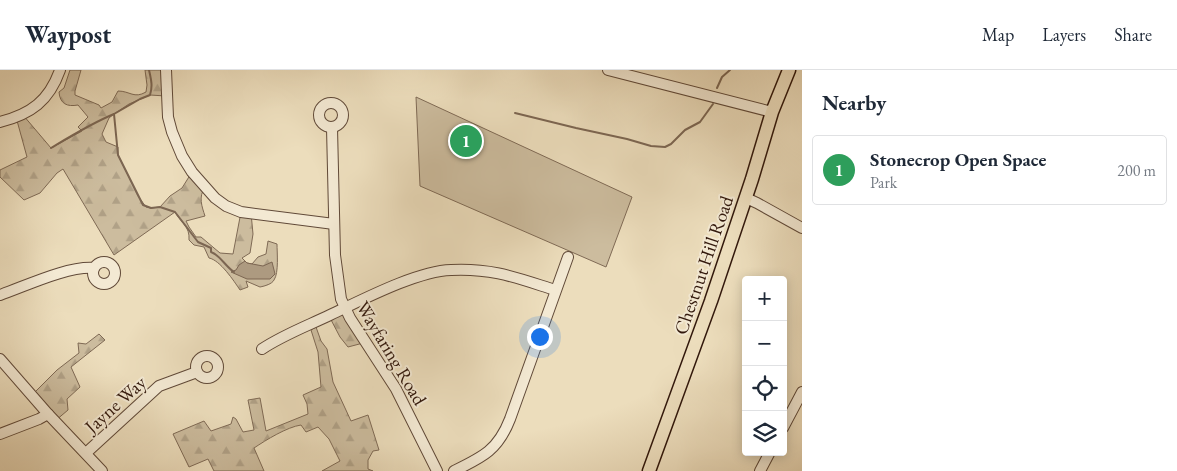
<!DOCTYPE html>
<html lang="en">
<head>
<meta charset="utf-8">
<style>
	body { margin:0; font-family:"EB Garamond",serif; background:#f6f6f7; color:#1f2937 }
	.controls { position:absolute; right:15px; bottom:15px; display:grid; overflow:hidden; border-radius:5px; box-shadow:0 2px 12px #0003 }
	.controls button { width:45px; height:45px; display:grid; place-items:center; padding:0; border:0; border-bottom:1px solid #e0e1e3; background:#fff; color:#1f2937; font:25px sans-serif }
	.you { position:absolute; left:539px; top:266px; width:18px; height:18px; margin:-12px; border:4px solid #fff; border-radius:50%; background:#1a73e8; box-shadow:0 0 0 8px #1a73e833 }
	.badge { display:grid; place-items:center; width:32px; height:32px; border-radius:50%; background:#db2777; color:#fff; font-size:16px; font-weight:700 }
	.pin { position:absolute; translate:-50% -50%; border:2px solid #fff; box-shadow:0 1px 5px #0006 }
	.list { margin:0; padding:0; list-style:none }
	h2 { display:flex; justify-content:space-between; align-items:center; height:65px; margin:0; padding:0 20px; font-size:21px }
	h2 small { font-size:16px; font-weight:400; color:#747a83 }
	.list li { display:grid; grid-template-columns:32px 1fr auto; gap:15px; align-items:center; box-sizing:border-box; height:70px; margin:0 10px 10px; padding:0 10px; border:1px solid #e0e1e3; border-radius:5px }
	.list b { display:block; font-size:19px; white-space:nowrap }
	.list p { margin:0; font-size:16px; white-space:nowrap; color:#747a83 }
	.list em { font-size:16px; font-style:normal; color:#747a83 }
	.icon { flex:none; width:28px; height:28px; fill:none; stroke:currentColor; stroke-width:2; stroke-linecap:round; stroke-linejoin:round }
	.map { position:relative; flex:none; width:802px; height:401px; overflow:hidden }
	header { display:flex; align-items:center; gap:30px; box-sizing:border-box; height:70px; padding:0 25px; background:#fff; border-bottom:1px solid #e0e1e3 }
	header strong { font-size:24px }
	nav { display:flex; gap:28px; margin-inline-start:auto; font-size:18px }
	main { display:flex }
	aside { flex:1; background:#fff }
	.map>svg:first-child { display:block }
</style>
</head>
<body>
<header>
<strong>Waypost</strong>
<nav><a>Map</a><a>Layers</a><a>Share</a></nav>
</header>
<main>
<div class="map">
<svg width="802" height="401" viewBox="0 0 802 401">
	<defs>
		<pattern id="forest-firs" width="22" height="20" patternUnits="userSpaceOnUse" patternTransform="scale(1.25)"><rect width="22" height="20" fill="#ccbc9e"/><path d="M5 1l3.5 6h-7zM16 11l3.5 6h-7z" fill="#b0a187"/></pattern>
	</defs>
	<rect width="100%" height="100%" fill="#ecddbc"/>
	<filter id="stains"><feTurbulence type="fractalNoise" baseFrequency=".004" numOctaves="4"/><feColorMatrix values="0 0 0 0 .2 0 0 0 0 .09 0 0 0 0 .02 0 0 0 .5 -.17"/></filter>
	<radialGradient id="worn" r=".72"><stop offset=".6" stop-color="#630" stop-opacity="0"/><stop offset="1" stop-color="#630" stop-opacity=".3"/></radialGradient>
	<g fill="url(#forest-firs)" stroke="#7f6a55">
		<path d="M 70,0 L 81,0 L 75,21 L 75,25 L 99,35 L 101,38 L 112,32 L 118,21 C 130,21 134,29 146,22 L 147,15 L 145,0 L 166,0 L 166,26 L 150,25 L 129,34 L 114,44 L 109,48 L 102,64 L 106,72 L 118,77 L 118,85 L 138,126 L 146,137 L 151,138 L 160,137 L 170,126 L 182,118 L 192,102 L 205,118 C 198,126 202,137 205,146 L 186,151 L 189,157 L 196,167 L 201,167 L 220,183 L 233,184 L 241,142 L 251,143 L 253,164 L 250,183 L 242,188 L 247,193 L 252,194 L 258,187 L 266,184 L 268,171 L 277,174 C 277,182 279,203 274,210 C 272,214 265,216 260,217 L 246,211 L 248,217 L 240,220 C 234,211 220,190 209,188 L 204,177 L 194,175 L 189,170 C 190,156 181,153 175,142 L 114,185 L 63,99 L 57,103 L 40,123 L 24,130 L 0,107 L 0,100 L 27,87 L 16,47 L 23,45 L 51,78 L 82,61 L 78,57 L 88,47 L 78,35 C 67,37 60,34 59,22 L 64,18 Z"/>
		<path d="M 344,238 L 367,272 L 348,277 L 340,267 L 329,246 Z"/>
		<path d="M 316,257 L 321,271 L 327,279 L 333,312 L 351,351 L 368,345 L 379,380 L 373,381 L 368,390 L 368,399 L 373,401 L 322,401 L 340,391 L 329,369 L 318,357 L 306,362 L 301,355 C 287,357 266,370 254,378 L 264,401 L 214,401 L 208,389 L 189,397 L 173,364 L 204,351 L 211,361 L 231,354 L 233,347 L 236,349 L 243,362 L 254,360 L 248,330 L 260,328 L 266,361 L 308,344 L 307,334 L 303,325 L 321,317 L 318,282 L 311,260 Z"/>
		<path d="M 99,264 L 105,270 L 71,297 L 80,317 L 67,329 L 68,340 L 55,351 L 34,323 L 57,300 L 79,283 L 78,273 L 86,274 Z"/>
	</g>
	<path fill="#ccbc9e" stroke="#7f6a55" d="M 416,27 L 632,127 L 606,197 L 420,116 Z"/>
	<path fill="#ad9a80" stroke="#7c6652" d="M 245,191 L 247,193 L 263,196 L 272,192 L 275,204 L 270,209 L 247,209 L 231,202 L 236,200 L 239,195 Z"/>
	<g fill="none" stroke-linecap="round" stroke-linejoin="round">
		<g stroke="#7c6652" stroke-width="2">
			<path d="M 149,0 C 151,9 153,16 150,25 L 140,29 L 114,44 L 118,85 L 143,135 L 151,138 L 160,137 L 175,142 L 198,172 L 211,178 L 211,182 C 220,185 225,196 234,202"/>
			<path d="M 717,18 L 722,7 L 730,0"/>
			<path d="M 515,43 L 576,58 L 627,69 L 651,76 L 665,77 L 671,74 L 685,60 L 700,52 L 713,34"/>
			<path d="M 51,78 C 71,66 92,53 114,44"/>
		</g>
		<g stroke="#604938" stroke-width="12">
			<g id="minor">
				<path d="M 166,0 L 168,47 L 172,62 L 182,86 L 192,102 L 215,128 L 226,136 L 241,142 L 334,154"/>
				<path d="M 608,0 L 772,42"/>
				<circle cx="331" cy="45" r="12"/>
				<path d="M 0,52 C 31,44 49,31 60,0"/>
				<path d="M 332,58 L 335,185 L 341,229 L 350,248 L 396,319 L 437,401"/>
				<path d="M 746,128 L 757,133 L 802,158"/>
				<circle cx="104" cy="203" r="11"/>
				<path d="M 0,225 C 26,216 67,196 94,198"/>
				<path d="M 262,279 C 283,265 307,256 330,245 C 362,230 417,201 451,200 C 493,198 517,208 555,220"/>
				<circle cx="207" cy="297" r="11"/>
				<path d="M 0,289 L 48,344 L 102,401"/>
				<path d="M 783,358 L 802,322"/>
				<path d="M 0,364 L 39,349 L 48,344"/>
				<path d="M 86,383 L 159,316 L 197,302"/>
				<path d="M 454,401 C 483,387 498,380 510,349 L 568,187"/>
				<path d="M 760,401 L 770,382"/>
			</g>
		</g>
		<g stroke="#32180c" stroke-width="15">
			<path id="major" d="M 649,401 L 711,231 L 752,109 L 772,42 L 789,0"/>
		</g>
		<use href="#minor" stroke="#f3e9d3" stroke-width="10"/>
		<use href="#major" stroke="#ecddbc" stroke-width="12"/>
	</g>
	<g text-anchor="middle" stroke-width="4" stroke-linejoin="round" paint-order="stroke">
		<g font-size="19" fill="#32180c" stroke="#f3e9d3">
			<text transform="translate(703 195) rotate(-71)" y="7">Chestnut Hill Road</text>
			<text transform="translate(392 283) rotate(59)" y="7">Wayfaring Road</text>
			<text transform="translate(115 334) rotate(-42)" y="7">Jayne Way</text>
		</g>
	</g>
	<rect width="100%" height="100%" filter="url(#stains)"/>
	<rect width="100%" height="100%" fill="url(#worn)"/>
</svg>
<div class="controls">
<button>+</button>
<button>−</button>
<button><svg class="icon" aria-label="locate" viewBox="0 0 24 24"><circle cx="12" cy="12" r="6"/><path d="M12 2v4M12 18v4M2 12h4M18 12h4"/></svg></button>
<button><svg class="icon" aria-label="layers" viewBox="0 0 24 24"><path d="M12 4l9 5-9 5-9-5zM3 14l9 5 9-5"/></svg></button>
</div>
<div class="you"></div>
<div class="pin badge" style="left:466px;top:71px;background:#2e9e5b">1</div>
</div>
<aside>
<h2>Nearby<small></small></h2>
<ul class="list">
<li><span class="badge" style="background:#2e9e5b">1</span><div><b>Stonecrop Open Space</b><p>Park</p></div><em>200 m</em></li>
</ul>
</aside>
</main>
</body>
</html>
